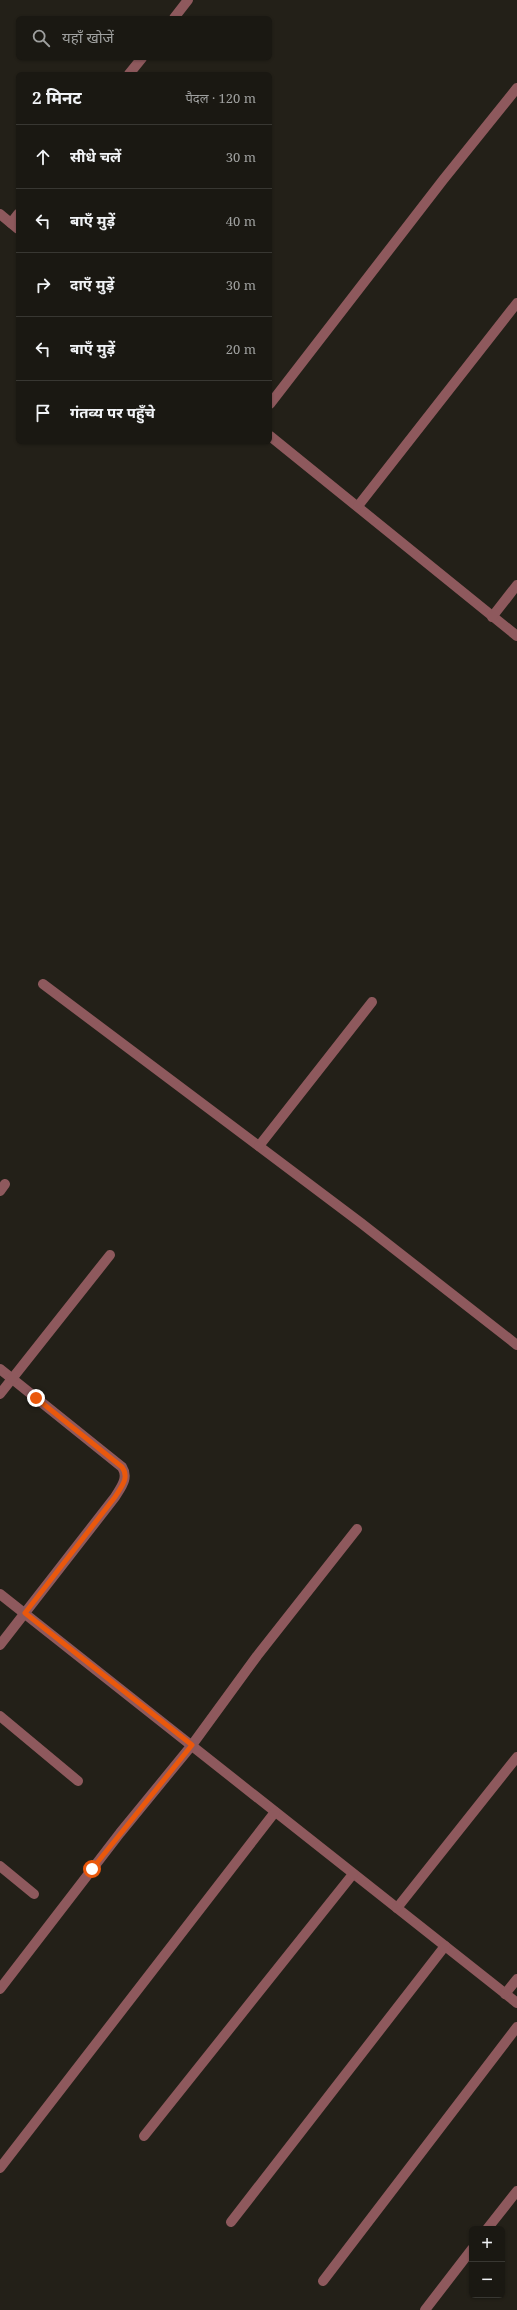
<!DOCTYPE html>
<html lang="hi">
<head>
<meta charset="utf-8">
<style>
	body { margin:0; font-family:"Noto Serif","Noto Sans Devanagari",serif; background:#272520; color:#f1f3f6 }
	.controls { position:absolute; right:12px; bottom:12px; display:grid; overflow:hidden; border-radius:6px; box-shadow:0 1px 3px #0004 }
	.controls button { width:36px; height:36px; display:grid; place-items:center; padding:0; border:0; border-bottom:1px solid #383732; background:#1a1812; color:#f1f3f6; font:20px sans-serif }
	.stop { position:absolute; width:12px; height:12px; margin:-9px; border:3px solid #ea580c; border-radius:50%; background:#fff }
	.stop.end { background:#ea580c; border-color:#fff; box-shadow:0 1px 4px #0008 }
	.list { margin:0; padding:0; list-style:none }
	h2 { display:flex; justify-content:space-between; align-items:center; height:52px; margin:0; padding:0 16px; font-size:17px }
	h2 small { font-size:13px; font-weight:400; color:#9fa09f }
	.list li { display:grid; grid-template-columns:26px 1fr auto; gap:12px; align-items:center; box-sizing:border-box; height:64px; padding:0 16px; border-top:1px solid #383732 }
	.list b { display:block; font-size:15px; white-space:nowrap }
	.list em { font-size:13px; font-style:normal; color:#9fa09f }
	.icon { flex:none; width:22px; height:22px; fill:none; stroke:currentColor; stroke-width:2; stroke-linecap:round; stroke-linejoin:round }
	.map { position:relative; flex:none; width:517px; height:2310px; overflow:hidden }
	.search { position:absolute; background:#1a1812; box-shadow:0 1px 3px #0004; left:16px; top:16px; width:256px; height:44px; display:flex; align-items:center; gap:10px; box-sizing:border-box; padding:0 14px; border-radius:6px; color:#9fa09f; font-size:15px }
	.panel { position:absolute; background:#1a1812; box-shadow:0 1px 3px #0004; left:16px; top:72px; width:256px; height:372px; border-radius:6px }
	.map>svg:first-child { display:block }
</style>
</head>
<body>
<div class="map">
<svg width="517" height="2310" viewBox="0 0 517 2310">
	<rect width="100%" height="100%" fill="#232018"/>
	<g fill="none" stroke-linecap="round" stroke-linejoin="round">
		<g stroke="#8e595d" stroke-width="10">
			<path d="M 174,18 L 188,0"/>
			<path d="M 129,74 L 142,58"/>
			<path d="M 0,214 L 18,229"/>
			<path d="M 11,223 L 18,214"/>
			<path d="M 270,404 L 443,180 L 517,88"/>
			<path d="M 270,436 L 517,636"/>
			<path d="M 358,506 L 517,303"/>
			<path d="M 492,617 L 517,585"/>
			<path d="M 43,984 L 361,1223 L 517,1345"/>
			<path d="M 259,1146 L 372,1002"/>
			<path d="M 0,1191 L 5,1184"/>
			<path d="M 0,1369 L 122,1467 C 129,1478 121,1487 115,1497 L 0,1645"/>
			<path d="M 0,1394 L 110,1255"/>
			<path d="M 0,1594 L 517,2003"/>
			<path d="M 0,1716 L 78,1781"/>
			<path d="M 0,1866 L 34,1894"/>
			<path d="M 397,1908 L 517,1757"/>
			<path d="M 0,1989 L 120,1833 L 192,1745 L 257,1656 L 357,1529"/>
			<path d="M 505,1994 L 517,1979"/>
			<path d="M 144,2136 L 353,1874"/>
			<path d="M 0,2168 L 275,1812"/>
			<path d="M 231,2222 L 445,1946"/>
			<path d="M 487,2229 L 517,2191"/>
			<path d="M 323,2281 L 517,2027"/>
			<path d="M 425,2310 L 472,2249"/>
		</g>
	</g>
	<g fill="none" stroke-linecap="round" stroke-linejoin="round">
		<path stroke="#ea580c" stroke-width="5" d="M 36,1398 L 122,1467 C 130,1478 121,1487 115,1497 L 25,1613 L 192,1745 L 92,1869"/>
	</g>
</svg>
<div class="controls">
<button>+</button>
<button>−</button>
</div>
<div class="stop" style="left:92px;top:1869px"></div>
<div class="stop end" style="left:36px;top:1398px"></div>
<div class="search"><svg class="icon" aria-label="search" viewBox="0 0 24 24"><circle cx="10" cy="10" r="6"/><path d="M15 15l6 6"/></svg>यहाँ खोजें</div>
<section class="panel">
<h2>2 मिनट<small>पैदल · 120 m</small></h2>
<ul class="list">
<li><svg class="icon" aria-label="ahead" viewBox="0 0 24 24"><path d="M12 20V5M6 11l6-6 6 6"/></svg><div><b>सीधे चलें</b></div><em>30 m</em></li>
<li><svg class="icon" aria-label="left" viewBox="0 0 24 24"><path d="M17 20v-9H6M10 6l-5 5 5 5"/></svg><div><b>बाएँ मुड़ें</b></div><em>40 m</em></li>
<li><svg class="icon" aria-label="right" viewBox="0 0 24 24"><path d="M7 20v-9h11M14 6l5 5-5 5"/></svg><div><b>दाएँ मुड़ें</b></div><em>30 m</em></li>
<li><svg class="icon" aria-label="left" viewBox="0 0 24 24"><path d="M17 20v-9H6M10 6l-5 5 5 5"/></svg><div><b>बाएँ मुड़ें</b></div><em>20 m</em></li>
<li><svg class="icon" aria-label="arrive" viewBox="0 0 24 24"><path d="M6 21V4h12l-3 4 3 4H6"/></svg><div><b>गंतव्य पर पहुँचे</b></div></li>
</ul>
</section>
</div>
</body>
</html>
